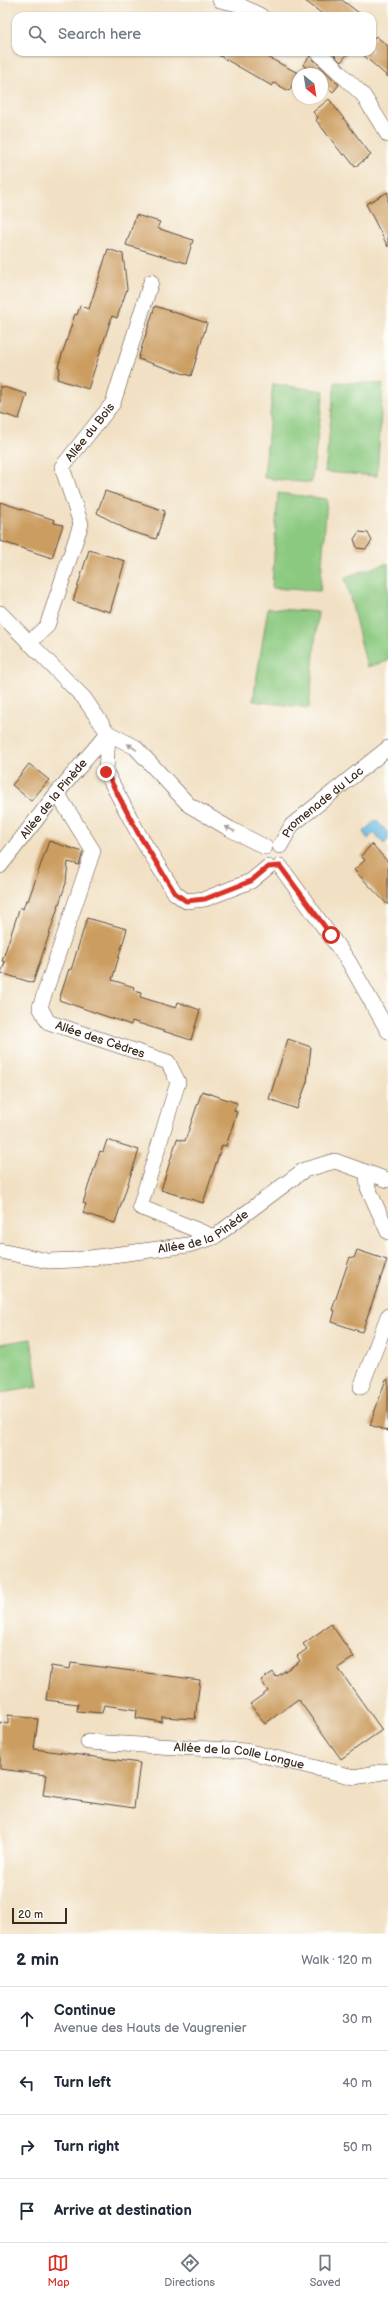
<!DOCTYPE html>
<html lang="en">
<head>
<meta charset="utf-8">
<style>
	body { margin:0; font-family:"Balsamiq Sans",sans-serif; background:#f6f6f7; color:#1f2937 }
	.compass { position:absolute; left:292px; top:68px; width:36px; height:36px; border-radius:50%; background:#fff; box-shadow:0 1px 3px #0004; rotate:150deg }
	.scale { position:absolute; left:12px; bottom:10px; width:55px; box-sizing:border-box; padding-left:4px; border:2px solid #3b2a1e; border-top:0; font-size:11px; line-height:14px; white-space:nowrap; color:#3b2a1e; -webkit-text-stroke:3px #fdfcf7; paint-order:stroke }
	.stop { position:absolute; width:12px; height:12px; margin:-9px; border:3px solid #d93025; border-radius:50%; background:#fff }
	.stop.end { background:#d93025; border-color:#fff; box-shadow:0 1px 4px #0008 }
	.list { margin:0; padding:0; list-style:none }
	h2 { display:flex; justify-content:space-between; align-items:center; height:52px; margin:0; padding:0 16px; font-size:17px }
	h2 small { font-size:13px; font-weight:400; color:#747a83 }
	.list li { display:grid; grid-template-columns:26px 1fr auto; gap:12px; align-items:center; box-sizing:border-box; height:64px; padding:0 16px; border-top:1px solid #e0e1e3 }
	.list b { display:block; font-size:15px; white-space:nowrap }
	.list p { margin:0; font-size:13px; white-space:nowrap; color:#747a83 }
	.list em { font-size:13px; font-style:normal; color:#747a83 }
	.icon { flex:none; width:22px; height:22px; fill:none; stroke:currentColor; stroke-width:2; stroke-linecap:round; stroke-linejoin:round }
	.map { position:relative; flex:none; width:388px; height:1934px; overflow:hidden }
	.search { position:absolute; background:#fff; box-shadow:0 1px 3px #0004; left:12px; right:12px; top:12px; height:44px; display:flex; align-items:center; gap:10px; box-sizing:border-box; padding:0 14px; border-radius:12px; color:#747a83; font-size:15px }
	.sheet { height:308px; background:#fff }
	nav { display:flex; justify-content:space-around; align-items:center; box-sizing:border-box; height:56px; border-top:1px solid #e0e1e3; background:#fff; font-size:11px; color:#747a83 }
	nav a { display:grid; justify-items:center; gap:2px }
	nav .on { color:#d93025 }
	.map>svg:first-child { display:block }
</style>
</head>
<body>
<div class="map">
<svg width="388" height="1934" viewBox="0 0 388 1934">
	<rect width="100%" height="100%" fill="#fdfcf7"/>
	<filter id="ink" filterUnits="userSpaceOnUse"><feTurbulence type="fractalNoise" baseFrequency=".025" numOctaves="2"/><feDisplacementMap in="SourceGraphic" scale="8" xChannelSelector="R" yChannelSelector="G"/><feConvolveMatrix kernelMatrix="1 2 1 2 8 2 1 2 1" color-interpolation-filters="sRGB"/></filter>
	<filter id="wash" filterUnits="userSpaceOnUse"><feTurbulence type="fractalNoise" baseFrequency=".012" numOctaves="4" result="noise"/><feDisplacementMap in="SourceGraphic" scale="16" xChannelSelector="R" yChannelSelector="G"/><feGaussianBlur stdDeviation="0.9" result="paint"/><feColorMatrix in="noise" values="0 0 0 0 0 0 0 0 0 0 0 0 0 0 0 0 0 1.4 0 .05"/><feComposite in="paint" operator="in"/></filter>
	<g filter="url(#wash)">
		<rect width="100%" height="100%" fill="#f1e0c3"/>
		<g fill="#8bc980" stroke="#637a4f">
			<path d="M 335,382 L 383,384 L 377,476 L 325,472 Z"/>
			<path d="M 273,384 L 324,391 L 311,483 L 264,478 Z"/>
			<path d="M 278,493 L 327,499 L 320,591 L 272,588 Z"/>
			<path d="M 388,563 L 388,661 L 367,667 L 345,577 Z"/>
			<path d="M 268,608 L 318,612 L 309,708 L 253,701 Z"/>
			<path d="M 31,1339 L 38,1387 L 0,1393 L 0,1344 Z"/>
		</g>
		<path fill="#6abae5" stroke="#527282" d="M 376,820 L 388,833 L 388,840 L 384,844 L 374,833 L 368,839 L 363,832 Z"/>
		<g id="blocks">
			<g fill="#cc9d61">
				<path d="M 304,0 L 342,0 L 363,16 L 325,16 Z"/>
				<path d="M 376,36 L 388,46 L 388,77 L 361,53 L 372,52 L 372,41 Z"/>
				<path d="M 213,52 L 258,52 L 298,73 L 289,91 L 274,83 L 272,86 Z"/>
				<path d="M 331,52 L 349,52 L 341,62 Z"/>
				<path d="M 310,56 L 339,85 L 333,92 L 322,82 L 322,74 L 313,74 L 303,65 Z"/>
				<path d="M 329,99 L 371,155 L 355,167 L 345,154 L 343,155 L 316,120 L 318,118 L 313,112 Z"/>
				<path d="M 388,192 L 388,247 L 366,204 Z"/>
				<path d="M 136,215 L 160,222 L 157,228 L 193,240 L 186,263 L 126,245 Z"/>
				<path d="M 108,249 L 123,254 L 127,289 L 117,318 L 112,316 L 88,389 L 57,379 L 60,368 L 58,367 L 75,314 L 77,315 L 80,306 L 89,309 Z"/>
				<path d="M 155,306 L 207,323 L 191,376 L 138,359 Z"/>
				<path d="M 0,386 L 27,394 L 19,419 L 0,413 Z"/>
				<path d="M 105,491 L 165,511 L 156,539 L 129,531 L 97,513 Z"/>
				<path d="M 0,502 L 55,520 L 54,523 L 63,525 L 52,558 L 0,541 Z"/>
				<path d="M 359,532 L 368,533 L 372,541 L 366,549 L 357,548 L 354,539 Z"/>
				<path d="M 89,550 L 125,561 L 110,612 L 73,601 Z"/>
				<path d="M 29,764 L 49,780 L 31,801 L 12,785 Z"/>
				<path d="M 49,841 L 83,852 L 79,865 L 68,862 L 66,883 L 33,983 L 1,973 L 5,962 L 2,961 L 20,907 L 23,909 L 26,900 L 28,901 Z"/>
				<path d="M 372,844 L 388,862 L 388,905 L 354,870 L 365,860 L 361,856 Z"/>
				<path d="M 87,918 L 127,929 L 112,980 L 134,987 L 133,990 L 141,993 L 140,997 L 176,1008 L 178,1002 L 200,1010 L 191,1040 L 132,1021 L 131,1025 L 59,1000 L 69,969 L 71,970 Z"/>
				<path d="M 288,1039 L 311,1047 L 307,1082 L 297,1109 L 269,1099 Z"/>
				<path d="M 202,1091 L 237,1103 L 234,1111 L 237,1112 L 226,1146 L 222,1145 L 203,1203 L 161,1190 L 177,1139 L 185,1141 Z"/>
				<path d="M 107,1140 L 139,1150 L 115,1223 L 83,1213 L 86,1204 L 83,1203 L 89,1184 L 100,1151 L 103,1152 Z"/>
				<path d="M 357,1250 L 387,1260 L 362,1332 L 332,1322 L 335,1311 L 332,1310 L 350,1257 L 354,1258 Z"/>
				<path d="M 386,1379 L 388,1379 L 388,1431 L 370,1425 Z"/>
				<path d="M 331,1624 L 354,1657 L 338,1668 L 382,1730 L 341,1759 L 298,1699 L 265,1724 L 250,1704 L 268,1691 L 261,1680 L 273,1672 L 276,1677 L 300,1661 L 297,1656 L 307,1649 L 303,1644 Z"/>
				<path d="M 71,1663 L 200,1680 L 195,1719 L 162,1717 L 162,1722 L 136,1718 L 137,1710 L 104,1705 L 102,1713 L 77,1711 L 78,1704 L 46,1700 L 51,1666 L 70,1669 Z"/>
				<path d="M 8,1715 L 38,1719 L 34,1749 L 140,1763 L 134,1808 L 43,1795 L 46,1775 L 0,1769 L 0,1722 L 8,1724 Z"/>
			</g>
		</g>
	</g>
	<g filter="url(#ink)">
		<use href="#blocks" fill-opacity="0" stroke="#564537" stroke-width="1"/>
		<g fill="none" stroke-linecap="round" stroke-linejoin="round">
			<g stroke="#564537" stroke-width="16">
				<g id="minor">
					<path d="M 220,0 L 237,4 L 261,16"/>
					<path d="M 318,52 L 363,95 L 388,135"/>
					<path d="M 0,613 L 84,698 L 108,733 L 135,747 L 189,805 L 230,829 L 265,847"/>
					<path id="s1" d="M 29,643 L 47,626 L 81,524 L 62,467 L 113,403 L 151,282"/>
					<path d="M 108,733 L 106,772 L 138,833 L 175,893 L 186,901 L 205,899 L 251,881 L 268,867"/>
					<path id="s2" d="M 57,793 L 93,851 L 40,1007 L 48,1022 L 168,1062 L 178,1082 L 140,1207 L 214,1237"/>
					<path id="s3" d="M 280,846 L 292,825 L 388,748"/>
					<path id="s4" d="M 0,866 L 57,793 L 108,733"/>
					<path d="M 280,866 L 349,962 L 388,1031"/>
					<path d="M 367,1173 L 368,1188 L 388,1232"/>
					<path id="s5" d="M 0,1251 L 48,1261 L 75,1260 L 188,1245 L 214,1237 L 304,1170 L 335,1161 L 388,1180"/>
					<path d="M 361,1387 L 388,1316"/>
					<path id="s6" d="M 88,1742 L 246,1751 L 354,1777 L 388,1771"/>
				</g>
			</g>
			<use href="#minor" stroke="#fff" stroke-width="15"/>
		</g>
		<defs><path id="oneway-solid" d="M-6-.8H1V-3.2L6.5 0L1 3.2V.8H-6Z"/></defs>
		<g fill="#a79f9a">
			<use href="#oneway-solid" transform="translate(132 747) rotate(-146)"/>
			<use href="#oneway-solid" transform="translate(230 829) rotate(-152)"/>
		</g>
	</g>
	<g fill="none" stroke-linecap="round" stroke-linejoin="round" filter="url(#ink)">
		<path stroke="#d93025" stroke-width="5" d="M 106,772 L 138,833 L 175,893 L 186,901 L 205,899 L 251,881 L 268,867 L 280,866 L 331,935"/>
	</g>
	<g text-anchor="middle" stroke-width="3" stroke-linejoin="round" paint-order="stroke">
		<g font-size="12" fill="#3b2a1e" stroke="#fdfcf7">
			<text dy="4" stroke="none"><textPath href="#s1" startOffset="237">Allée du Bois</textPath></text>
			<text dy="4" stroke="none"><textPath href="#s4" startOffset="86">Allée de la Pinède</textPath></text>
			<text dy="4" stroke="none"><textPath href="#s3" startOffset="62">Promenade du Lac</textPath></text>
			<text dy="4" stroke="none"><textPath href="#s2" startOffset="305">Allée des Cèdres</textPath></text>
			<text dy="4" stroke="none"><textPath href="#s5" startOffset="209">Allée de la Pinède</textPath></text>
			<text dy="4" stroke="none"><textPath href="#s6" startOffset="152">Allée de la Colle Longue</textPath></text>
		</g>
	</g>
</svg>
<svg class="compass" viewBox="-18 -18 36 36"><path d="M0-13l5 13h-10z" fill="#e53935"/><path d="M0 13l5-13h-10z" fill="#747a83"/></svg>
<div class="scale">20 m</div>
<div class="stop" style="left:331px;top:935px"></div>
<div class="stop end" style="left:106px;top:772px"></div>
<div class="search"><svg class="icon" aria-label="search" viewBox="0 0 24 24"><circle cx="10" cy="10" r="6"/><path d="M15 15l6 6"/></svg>Search here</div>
</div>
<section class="sheet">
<h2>2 min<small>Walk · 120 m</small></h2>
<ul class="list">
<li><svg class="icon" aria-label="ahead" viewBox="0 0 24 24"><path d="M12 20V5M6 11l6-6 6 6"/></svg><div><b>Continue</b><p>Avenue des Hauts de Vaugrenier</p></div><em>30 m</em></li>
<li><svg class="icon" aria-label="left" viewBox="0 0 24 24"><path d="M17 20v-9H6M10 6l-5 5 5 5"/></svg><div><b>Turn left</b></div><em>40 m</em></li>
<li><svg class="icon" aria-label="right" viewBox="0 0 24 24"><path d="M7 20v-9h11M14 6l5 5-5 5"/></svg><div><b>Turn right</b></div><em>50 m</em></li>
<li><svg class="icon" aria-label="arrive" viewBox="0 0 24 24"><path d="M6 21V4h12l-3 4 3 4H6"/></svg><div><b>Arrive at destination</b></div></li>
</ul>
</section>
<nav>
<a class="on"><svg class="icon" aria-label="map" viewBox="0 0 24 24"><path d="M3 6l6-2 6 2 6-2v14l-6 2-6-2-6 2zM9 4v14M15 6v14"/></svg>Map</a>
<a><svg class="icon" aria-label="directions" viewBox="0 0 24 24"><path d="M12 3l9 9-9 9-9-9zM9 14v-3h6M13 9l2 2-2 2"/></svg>Directions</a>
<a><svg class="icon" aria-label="saved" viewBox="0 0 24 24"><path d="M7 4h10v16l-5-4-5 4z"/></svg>Saved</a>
</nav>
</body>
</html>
